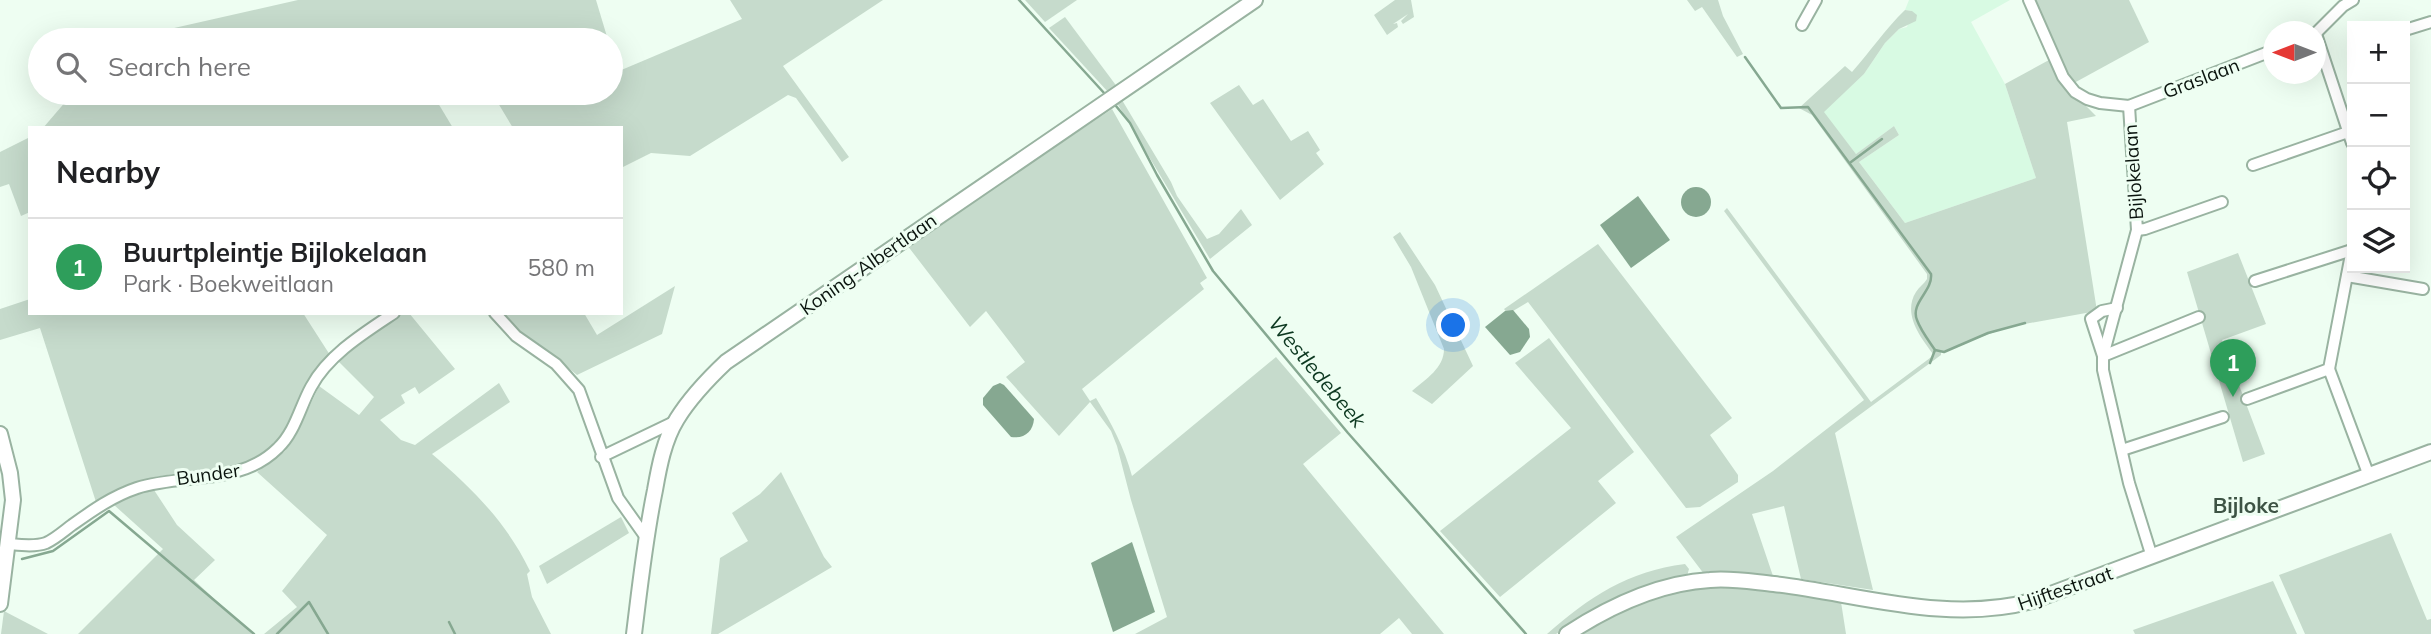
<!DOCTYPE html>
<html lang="en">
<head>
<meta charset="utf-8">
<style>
	body { margin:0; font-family:Mulish,sans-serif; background:#f2f2f2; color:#202124 }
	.controls { position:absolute; right:21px; top:21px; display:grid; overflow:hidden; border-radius:0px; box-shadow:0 7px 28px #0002 }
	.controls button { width:63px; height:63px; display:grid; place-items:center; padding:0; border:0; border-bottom:2px solid #e0e0e0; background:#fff; color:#202124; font:35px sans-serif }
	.compass { position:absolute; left:2263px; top:21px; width:63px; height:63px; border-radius:50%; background:#fff; box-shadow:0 7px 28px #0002; rotate:270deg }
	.you { position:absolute; left:1454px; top:326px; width:24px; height:24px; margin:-18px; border:5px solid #fff; border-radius:50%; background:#1a73e8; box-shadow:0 0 0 10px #1a73e833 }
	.badge { display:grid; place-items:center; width:46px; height:46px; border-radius:50%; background:#111827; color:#fff; font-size:23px; font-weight:700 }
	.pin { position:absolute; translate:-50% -58px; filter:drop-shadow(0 2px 4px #0008) }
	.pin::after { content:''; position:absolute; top:37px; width:24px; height:21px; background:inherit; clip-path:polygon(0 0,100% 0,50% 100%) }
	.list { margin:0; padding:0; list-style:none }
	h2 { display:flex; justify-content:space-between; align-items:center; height:91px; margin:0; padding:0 28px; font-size:30px }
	h2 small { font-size:23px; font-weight:400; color:#757577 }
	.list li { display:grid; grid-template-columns:46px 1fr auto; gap:21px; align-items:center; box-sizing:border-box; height:98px; padding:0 28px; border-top:2px solid #e0e0e0 }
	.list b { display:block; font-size:26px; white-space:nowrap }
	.list p { margin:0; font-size:23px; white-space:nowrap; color:#757577 }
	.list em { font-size:23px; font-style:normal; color:#757577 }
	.icon { flex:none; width:38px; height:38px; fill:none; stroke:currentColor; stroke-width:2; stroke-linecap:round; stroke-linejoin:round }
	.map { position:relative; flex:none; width:2431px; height:634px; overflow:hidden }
	.search { position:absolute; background:#fff; box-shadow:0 7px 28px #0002; left:28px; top:28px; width:595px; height:77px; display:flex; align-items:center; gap:18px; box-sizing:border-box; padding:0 24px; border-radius:38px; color:#757577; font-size:26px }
	.panel { position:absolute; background:#fff; box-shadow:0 7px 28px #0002; left:28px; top:126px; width:595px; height:189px; border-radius:0px }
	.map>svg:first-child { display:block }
</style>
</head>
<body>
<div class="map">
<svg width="2431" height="634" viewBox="0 0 2431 634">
	<rect width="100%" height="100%" fill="#eefef2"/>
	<path fill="#d8fae3" d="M 1909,0 L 2010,0 L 1971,22 L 2005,84 L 2036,178 L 1905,223 L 1859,162 L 1899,135 L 1894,126 L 1856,154 L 1823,112 L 1864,74 L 1885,43 L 1899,29 L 1907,27 L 1912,11 L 1905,10 Z"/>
	<g fill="#c6dbcc">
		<path d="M 298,0 L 596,0 L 608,40 L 459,40 L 455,34 L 445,40 L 137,40 L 152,33 Z"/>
		<path d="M 730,0 L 883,0 L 783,66 L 849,157 L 842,162 L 796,98 L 788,95 L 690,156 L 651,153 L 621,168 L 621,128 L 513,128 L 492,93 L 611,93 L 611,48 L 619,71 L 742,19 Z"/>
		<path d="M 1025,0 L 1077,0 L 1045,22 Z"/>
		<path d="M 1395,0 L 1411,0 L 1414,17 L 1403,24 L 1401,21 L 1408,14 L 1393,24 L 1397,23 L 1398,27 L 1387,35 L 1374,15 Z"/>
		<path d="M 1687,0 L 1718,0 L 1723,16 L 1743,54 L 1737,57 L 1702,7 L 1695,11 Z"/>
		<path d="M 2035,0 L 2129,0 L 2149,42 L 2074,83 L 2065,71 Z"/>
		<path d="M 1905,10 L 1912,11 L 1917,15 L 1916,21 L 1899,29 L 1885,43 L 1864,74 L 1824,112 L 1856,154 L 1894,126 L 1899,135 L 1859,162 L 1905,223 L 2036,178 L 2005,84 L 2049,60 C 2062,93 2075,93 2096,116 L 2067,122 L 2097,311 L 2008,327 L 1941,352 L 1941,355 L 1835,433 L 1873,590 L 1801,579 L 1784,506 L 1752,514 L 1773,576 L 1740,573 L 1704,574 L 1676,537 L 1773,471 L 1864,400 L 1724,211 L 1727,208 L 1871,402 L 1934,355 C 1921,338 1902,314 1916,292 C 1919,287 1924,284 1927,279 L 1927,274 L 1812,115 L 1799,108 L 1845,66 L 1852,72 C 1870,52 1885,29 1905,10 Z"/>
		<path d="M 1065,17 L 1118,88 L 1109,93 L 1049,28 Z"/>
		<path d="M 1239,85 L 1253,105 L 1263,99 L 1291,141 L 1308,131 L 1320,150 L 1316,153 L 1324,164 L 1280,200 L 1210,103 Z"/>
		<path d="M 73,93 L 432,93 L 453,128 L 43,128 Z"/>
		<path d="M 1122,100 L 1171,182 L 1177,196 L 1207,239 L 1219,234 L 1241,209 L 1252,225 L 1210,259 L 1117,103 Z"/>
		<path d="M 1112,109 L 1207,278 L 1200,283 L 1204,289 L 1082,389 L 1090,401 L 1096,398 C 1112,424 1124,447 1132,476 L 1276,357 L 1341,433 L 1303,464 L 1444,634 L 1412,634 L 1399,618 L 1380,634 L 1135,634 L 1167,617 L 1131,500 L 1117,446 L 1111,431 L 1090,402 L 1059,436 L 1006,377 L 1025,362 L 986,311 L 970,327 L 907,245 Z"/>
		<path d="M 30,137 L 30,212 L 21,216 L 9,184 L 0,187 L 0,152 Z"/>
		<path d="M 1400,232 L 1435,285 L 1473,366 L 1432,404 L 1412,391 C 1426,379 1444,368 1444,349 L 1411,267 L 1393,237 Z"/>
		<path d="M 1598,244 L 1732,418 L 1710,435 L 1738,475 L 1738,482 L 1700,507 L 1686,508 L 1528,302 L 1508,314 L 1504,309 Z"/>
		<path d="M 2238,253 L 2266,324 L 2222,340 L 2265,454 L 2243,462 L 2187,272 Z"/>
		<path d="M 675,286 L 662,334 L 577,375 C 552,353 521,340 501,313 L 584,313 L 597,335 Z"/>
		<path d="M 30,299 L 30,313 L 303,313 L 330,355 C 323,363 315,370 309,379 C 296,400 292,429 274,446 C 240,476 196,468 156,477 C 134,481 115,491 96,502 L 40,328 L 0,340 L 0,309 Z"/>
		<path d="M 401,313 L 409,313 L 455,369 L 419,394 L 415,387 L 401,395 L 405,403 L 380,420 L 401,440 L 415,445 L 499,383 L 510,402 L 432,454 C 473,489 507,523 530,571 L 527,574 L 532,597 L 551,634 L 264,634 L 297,607 L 282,591 L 327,535 L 257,472 L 285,451 L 295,437 L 319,386 L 359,415 L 374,397 L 338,361 Z"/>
		<path d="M 1549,338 L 1634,452 L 1598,481 L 1616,503 L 1500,597 L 1440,531 L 1571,428 L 1515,363 Z"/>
		<path d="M 781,472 L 824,557 L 832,567 L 718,634 L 711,634 L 720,558 L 748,541 L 732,513 L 760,494 Z"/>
		<path d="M 154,490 L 177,525 L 215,560 L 194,580 L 252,634 L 78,634 L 163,549 L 113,504 L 127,497 Z"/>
		<path d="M 621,517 L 629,533 L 547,584 L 539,566 Z"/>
		<path d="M 2391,533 L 2427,620 L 2431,619 L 2431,634 L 2305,634 L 2279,575 Z"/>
		<path d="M 1685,564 L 1689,569 L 1687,576 L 1645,586 L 1620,596 L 1556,634 L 1547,634 C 1589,597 1628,571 1685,564 Z"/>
		<path d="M 2273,581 L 2297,634 L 2135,634 L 2133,630 Z"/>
		<path d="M 1704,586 C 1751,585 1796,594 1841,602 L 1846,634 L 1580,634 C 1619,609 1659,595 1704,586 Z"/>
		<path d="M 4,611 L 48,634 L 1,634 Z"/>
	</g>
	<g fill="#86a891">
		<circle cx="1696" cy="202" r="15"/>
		<path d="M 1638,196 L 1670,240 L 1631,268 L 1600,225 Z"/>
		<path d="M 1513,310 L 1529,329 L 1530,337 L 1520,352 L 1510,355 L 1485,327 L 1505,311 Z"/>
		<path d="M 1000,383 L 1004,385 L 1034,419 C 1033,432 1024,439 1011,437 L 983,405 L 983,398 L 993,386 Z"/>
		<path d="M 1132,542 L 1155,612 L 1113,632 L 1091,563 Z"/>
	</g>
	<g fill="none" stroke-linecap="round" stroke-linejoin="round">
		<g stroke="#86a891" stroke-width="2.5">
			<path d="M 1019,0 L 1105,94"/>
			<path d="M 1745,57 L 1781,108 L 1808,107 L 1931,274 C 1933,291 1910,303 1917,320 C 1921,331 1929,341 1935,350 L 1944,352 L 1988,333 L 2025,323"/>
			<path d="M 1116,106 L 1130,123 L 1157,175 L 1213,271 L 1348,433 L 1526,634"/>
			<path d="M 1851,162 L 1882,139"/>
			<path d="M 1930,363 L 1935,350"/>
			<path d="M 22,559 L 53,551 L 109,511 L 254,634"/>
			<path d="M 449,622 L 455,634"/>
			<path d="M 277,634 L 309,602 L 328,634"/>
		</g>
		<g stroke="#99b3a1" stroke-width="14">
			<g id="street">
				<path d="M 2029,0 L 2063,77 L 2075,92 L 2087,99 L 2100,103 L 2129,106 L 2274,50"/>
				<path d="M 1802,25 L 1816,0"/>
				<path d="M 2405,30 L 2431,22"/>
				<path d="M 2316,33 L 2343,6 L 2353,0"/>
				<path d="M 2316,34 L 2352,143"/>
				<path d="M 2129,106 L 2137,230 L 2103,356 L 2103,370 L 2129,483 L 2152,557"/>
				<path d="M 2253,165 L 2348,132"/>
				<path d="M 2137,230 L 2145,229 L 2222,202"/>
				<path d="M 2347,276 L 2423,289"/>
				<path d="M 2255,281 L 2352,250"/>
				<path d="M 2117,308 L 2102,311 L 2091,319 L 2103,356 L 2199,317"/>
				<path d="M 495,313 L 516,336 L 556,364 L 579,390 L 618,498 L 645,536"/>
				<path d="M 2329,369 L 2369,476"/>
				<path d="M 2247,399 L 2329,369 L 2352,249"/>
				<path d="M 2122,450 L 2223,417"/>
				<path d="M 601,457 L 676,421"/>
				<path d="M 9,544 C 20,545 35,547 46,543 C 55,539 64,531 72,525 C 93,510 113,496 137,488 C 184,473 240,486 278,448 C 295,432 300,407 311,387 C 328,355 364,333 394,313"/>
			</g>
		</g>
		<g stroke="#99b3a1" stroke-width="18">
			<g id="secondary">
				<path d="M 0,434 L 10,473 L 13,500 L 0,604"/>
				<path d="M 634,634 C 640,586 645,538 655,490 C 659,467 664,440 677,419 C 690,398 708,379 726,362 L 1255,0"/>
				<path d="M 1567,634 C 1610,606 1658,583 1710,580 C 1732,578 1753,582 1774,584 C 1859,594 1947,624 2032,601 L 2431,452"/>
			</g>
		</g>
		<use href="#street" stroke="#fff" stroke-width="10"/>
		<use href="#secondary" stroke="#fff" stroke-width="14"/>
	</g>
	<g text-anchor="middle" stroke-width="6" stroke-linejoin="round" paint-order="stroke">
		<g font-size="19" fill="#0a140e" stroke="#eefef2">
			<text transform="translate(2201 78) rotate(-21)" y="7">Graslaan</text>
			<text transform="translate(2133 172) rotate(-94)" y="7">Bijlokelaan</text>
			<text transform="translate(868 264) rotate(-35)" y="7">Koning-Albertlaan</text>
			<text transform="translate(208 474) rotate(-8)" y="7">Bunder</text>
			<text transform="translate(2065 588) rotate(-19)" y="7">Hijftestraat</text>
		</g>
		<g font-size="21" font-style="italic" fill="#0c3820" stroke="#eefef2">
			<text transform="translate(1317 372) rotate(50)" y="7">Westledebeek</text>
		</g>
		<g font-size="21" font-weight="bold" fill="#3d5344" stroke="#eefef2">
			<text x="2246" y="513">Bijloke</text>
		</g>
	</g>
</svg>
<div class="controls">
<button>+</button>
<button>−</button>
<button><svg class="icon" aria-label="locate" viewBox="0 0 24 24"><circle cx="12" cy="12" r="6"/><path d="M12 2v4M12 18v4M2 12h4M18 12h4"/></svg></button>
<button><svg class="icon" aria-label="layers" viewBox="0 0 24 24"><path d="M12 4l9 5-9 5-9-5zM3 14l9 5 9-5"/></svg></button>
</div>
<svg class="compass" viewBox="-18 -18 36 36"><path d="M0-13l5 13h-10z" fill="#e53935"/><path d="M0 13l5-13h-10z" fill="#757577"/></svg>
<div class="you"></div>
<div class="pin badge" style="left:2233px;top:397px;background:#2e9e5b">1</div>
<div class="search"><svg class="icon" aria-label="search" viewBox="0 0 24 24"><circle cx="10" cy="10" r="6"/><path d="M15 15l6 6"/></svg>Search here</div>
<section class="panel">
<h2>Nearby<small></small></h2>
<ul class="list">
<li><span class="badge" style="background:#2e9e5b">1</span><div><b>Buurtpleintje Bijlokelaan</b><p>Park · Boekweitlaan</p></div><em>580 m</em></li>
</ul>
</section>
</div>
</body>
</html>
